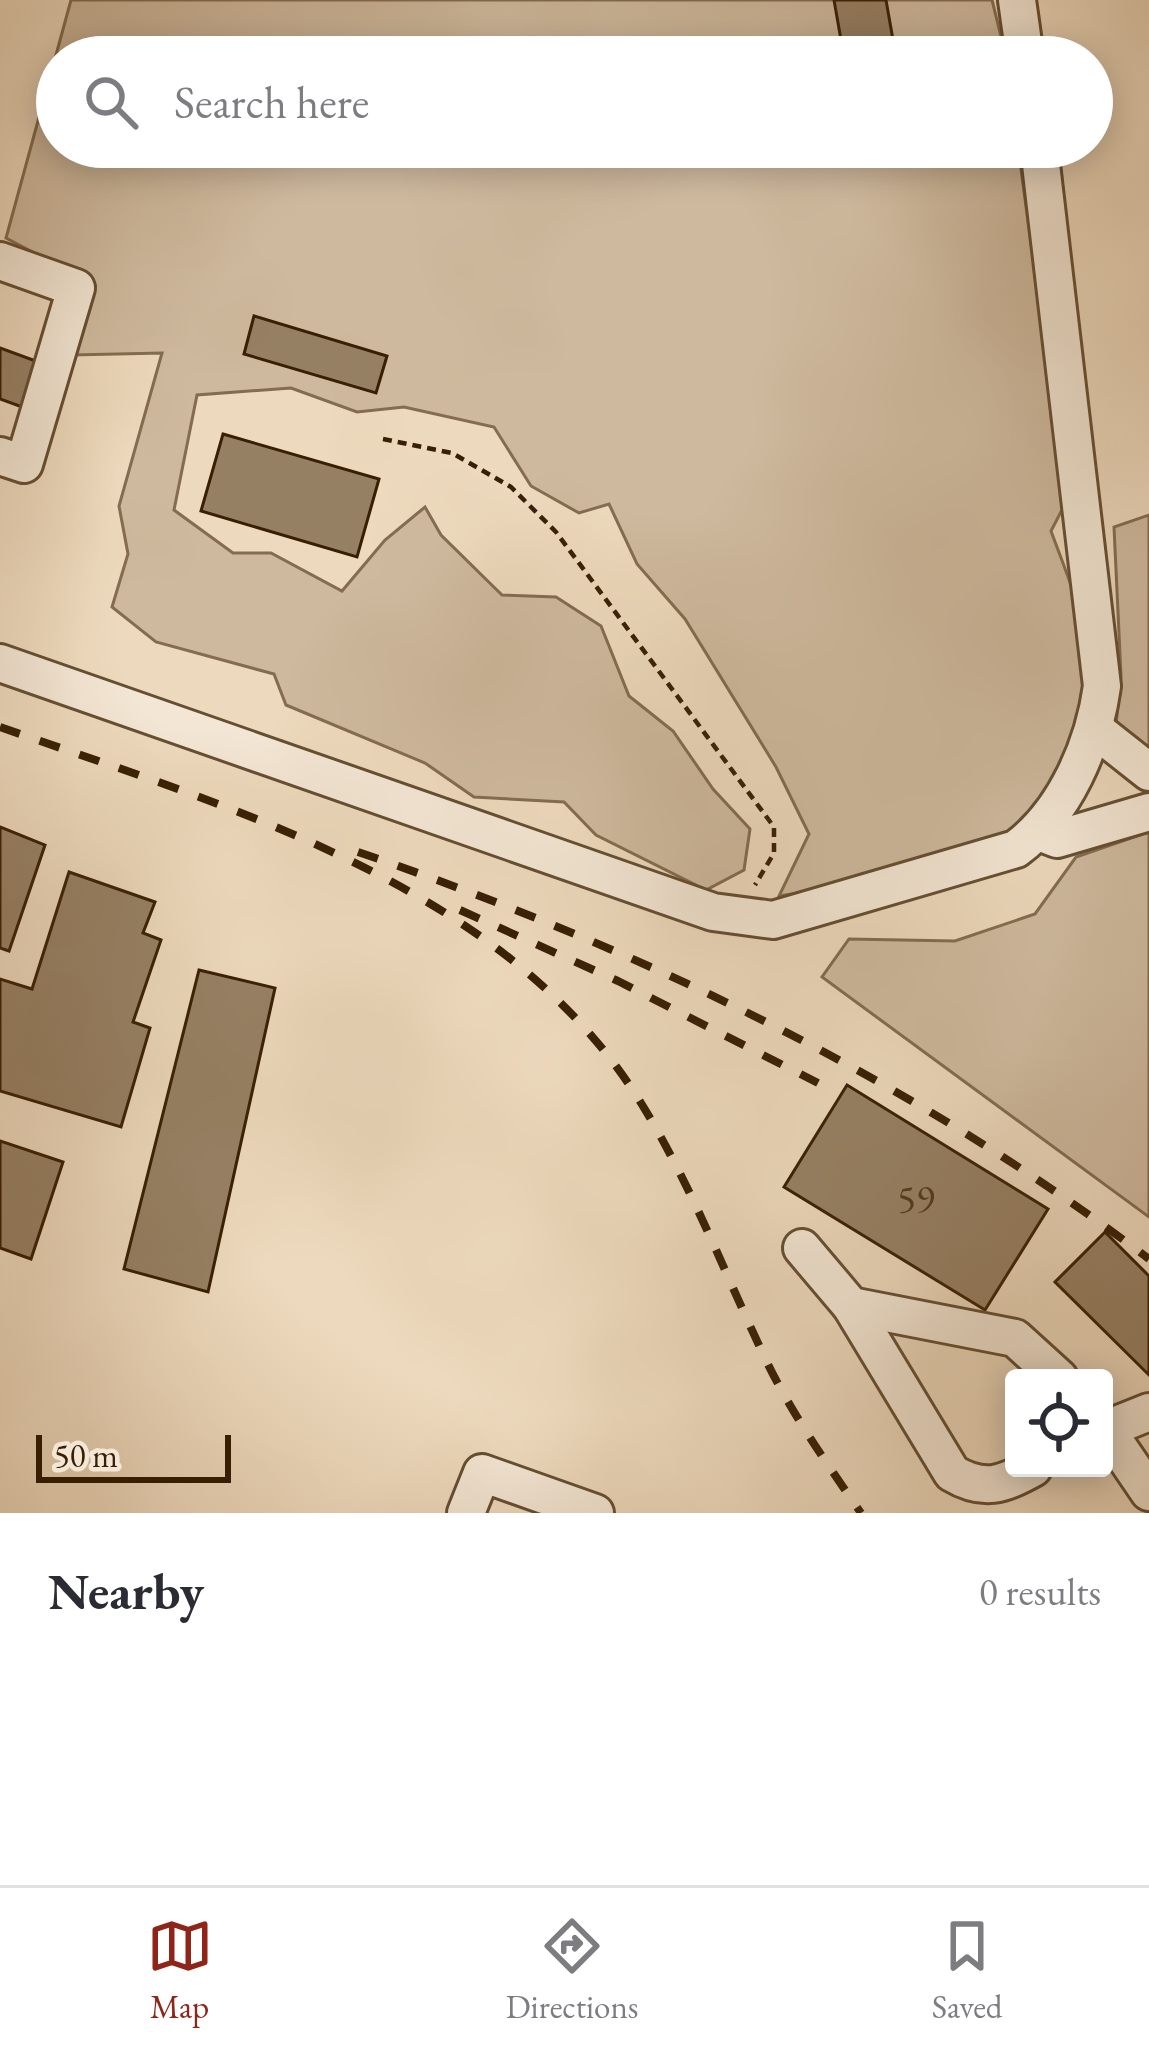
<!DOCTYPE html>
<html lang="en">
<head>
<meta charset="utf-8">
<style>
	body { margin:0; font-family:"EB Garamond",serif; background:#f7f7f7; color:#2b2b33 }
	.controls { position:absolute; right:36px; bottom:36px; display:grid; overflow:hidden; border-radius:12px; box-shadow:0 6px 30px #0003 }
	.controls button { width:108px; height:108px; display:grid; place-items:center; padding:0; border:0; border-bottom:3px solid #e1e1e2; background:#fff; color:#2b2b33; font:60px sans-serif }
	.scale { position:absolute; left:36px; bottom:30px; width:195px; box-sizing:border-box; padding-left:12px; border:6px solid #381f04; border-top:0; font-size:33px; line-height:42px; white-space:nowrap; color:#381f04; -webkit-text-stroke:9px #f3e6d4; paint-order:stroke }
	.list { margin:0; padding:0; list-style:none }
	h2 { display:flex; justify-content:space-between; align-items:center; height:156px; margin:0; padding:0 48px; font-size:51px }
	h2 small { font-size:39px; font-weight:400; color:#7c7c81 }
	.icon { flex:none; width:66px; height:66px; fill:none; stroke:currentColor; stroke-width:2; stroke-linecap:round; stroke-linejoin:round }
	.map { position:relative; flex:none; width:1149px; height:1513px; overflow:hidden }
	.search { position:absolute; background:#fff; box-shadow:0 6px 30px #0003; left:36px; right:36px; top:36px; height:132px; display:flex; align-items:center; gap:30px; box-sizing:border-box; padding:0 42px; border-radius:66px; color:#7c7c81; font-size:45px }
	.sheet { height:372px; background:#fff }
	nav { display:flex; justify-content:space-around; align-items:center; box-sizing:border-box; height:168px; border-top:3px solid #e1e1e2; background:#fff; font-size:33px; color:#7c7c81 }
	nav a { display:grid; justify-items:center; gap:6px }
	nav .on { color:#8f2418 }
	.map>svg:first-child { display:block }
</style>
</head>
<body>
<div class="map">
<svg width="1149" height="1513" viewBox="0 0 1149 1513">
	<rect width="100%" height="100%" fill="#edd9bd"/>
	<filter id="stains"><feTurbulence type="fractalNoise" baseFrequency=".00167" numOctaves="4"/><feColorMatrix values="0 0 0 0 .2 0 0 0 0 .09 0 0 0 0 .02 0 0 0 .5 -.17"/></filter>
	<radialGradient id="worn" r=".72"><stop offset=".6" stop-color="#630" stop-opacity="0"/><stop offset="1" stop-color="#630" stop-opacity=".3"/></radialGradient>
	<g fill="#ceb99e" stroke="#836c51" stroke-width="3">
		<path d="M 71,0 L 992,0 L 1006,57 L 57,57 L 57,147 L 1018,147 L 1066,502 L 1051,531 C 1067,575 1089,626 1092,673 C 1094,710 1050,809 1018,829 C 971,859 836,888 779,896 L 809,834 L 776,767 L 685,619 L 637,564 L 609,504 L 579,513 L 531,486 L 494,427 L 404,407 L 357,412 L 291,388 L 197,395 L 174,510 L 233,553 L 271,553 L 342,591 L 385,540 L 425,507 L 441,535 L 502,595 L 556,597 L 601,626 L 629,696 L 673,731 L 713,789 L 750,829 L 744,870 L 706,890 L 596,835 L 564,802 L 474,797 L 425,763 L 286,705 L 274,674 L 156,642 L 112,607 L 128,554 L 119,506 L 162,353 L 72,355 L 95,285 L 6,238 Z"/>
		<path d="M 1149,515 L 1149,747 L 1116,725 L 1121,676 L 1114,527 Z"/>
		<path d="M 1149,832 L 1149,1217 L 822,977 L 849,939 L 955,941 L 1035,914 L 1076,857 Z"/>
	</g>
	<g fill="#968064" stroke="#381f04" stroke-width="3">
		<path d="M 834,0 L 886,0 L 896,57 L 844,57 Z"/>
		<path d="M 254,316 L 387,356 L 376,393 L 244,354 Z"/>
		<path d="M 0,348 L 41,363 L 25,408 L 0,399 Z"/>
		<path d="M 223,434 L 379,479 L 357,557 L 201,511 Z"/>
		<path d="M 0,827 L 45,845 L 9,951 L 0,948 Z"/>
		<path d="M 69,872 L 155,902 L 143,933 L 161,940 L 133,1022 L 150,1028 L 121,1127 L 0,1091 L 0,979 L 32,989 Z"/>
		<path d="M 199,970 L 275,988 L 208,1292 L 124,1269 Z"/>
		<path d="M 847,1085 L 1048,1209 L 985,1310 L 784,1187 Z"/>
		<path d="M 0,1141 L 63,1162 L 31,1259 L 0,1248 Z"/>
		<path d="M 1105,1232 L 1149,1276 L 1149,1375 L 1055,1282 Z"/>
	</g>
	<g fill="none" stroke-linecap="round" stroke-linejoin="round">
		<g stroke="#654e32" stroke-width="42">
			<g id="minor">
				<path d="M 1017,0 L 1025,57"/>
				<path d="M 0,261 L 76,288 L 24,464 L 0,456"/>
				<path d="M 0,663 L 713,912 L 773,920 L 1016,849 C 1065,813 1094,745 1102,686 L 1039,147"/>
				<path d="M 1096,730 L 1149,772"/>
				<path d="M 1039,832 L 1057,839 L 1149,812"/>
				<path d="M 802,1248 L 851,1306 L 952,1473 C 984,1492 1002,1485 1033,1468"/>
				<path d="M 851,1306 L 1015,1338 L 1059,1378"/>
				<path d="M 1104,1426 L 1149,1492"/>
				<path d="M 1104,1430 L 1149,1412"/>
				<path d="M 466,1513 L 482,1473 L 595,1513"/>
			</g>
		</g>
		<path stroke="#381f04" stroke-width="4.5" stroke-dasharray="9 6" stroke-linecap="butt" d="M 383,439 L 452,453 L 511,487 L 556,532 L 774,827 L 774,853 L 755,885"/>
		<use href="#minor" stroke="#f3e6d4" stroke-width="36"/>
		<g stroke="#381f04" stroke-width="8" stroke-dasharray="21 21" stroke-linecap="butt">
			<path d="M 0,727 C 227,807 506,884 641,1103 C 691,1184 724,1272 765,1358 C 790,1411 827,1464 861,1513"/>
			<path d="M 358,852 C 639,948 912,1079 1149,1259"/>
			<path d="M 460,910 L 618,981 L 818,1083"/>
		</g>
	</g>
	<g text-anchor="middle" stroke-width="12" stroke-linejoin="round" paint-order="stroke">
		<g font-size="39" fill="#50371c">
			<text x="916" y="1212">59</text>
		</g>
	</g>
	<rect width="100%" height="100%" filter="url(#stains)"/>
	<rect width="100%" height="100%" fill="url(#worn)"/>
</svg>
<div class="controls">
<button><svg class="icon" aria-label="locate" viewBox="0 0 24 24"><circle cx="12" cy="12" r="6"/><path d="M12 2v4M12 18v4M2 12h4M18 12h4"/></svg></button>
</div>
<div class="scale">50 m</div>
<div class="search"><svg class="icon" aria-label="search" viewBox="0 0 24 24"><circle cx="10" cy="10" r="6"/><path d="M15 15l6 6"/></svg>Search here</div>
</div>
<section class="sheet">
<h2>Nearby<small>0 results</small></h2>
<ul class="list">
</ul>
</section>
<nav>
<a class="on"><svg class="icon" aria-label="map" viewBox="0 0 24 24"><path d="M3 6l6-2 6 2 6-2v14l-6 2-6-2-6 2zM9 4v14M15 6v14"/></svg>Map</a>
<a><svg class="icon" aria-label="directions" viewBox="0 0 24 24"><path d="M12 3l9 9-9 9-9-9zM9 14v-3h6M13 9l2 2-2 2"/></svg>Directions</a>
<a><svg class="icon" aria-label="saved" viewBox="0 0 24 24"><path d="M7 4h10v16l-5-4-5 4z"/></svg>Saved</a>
</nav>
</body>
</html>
